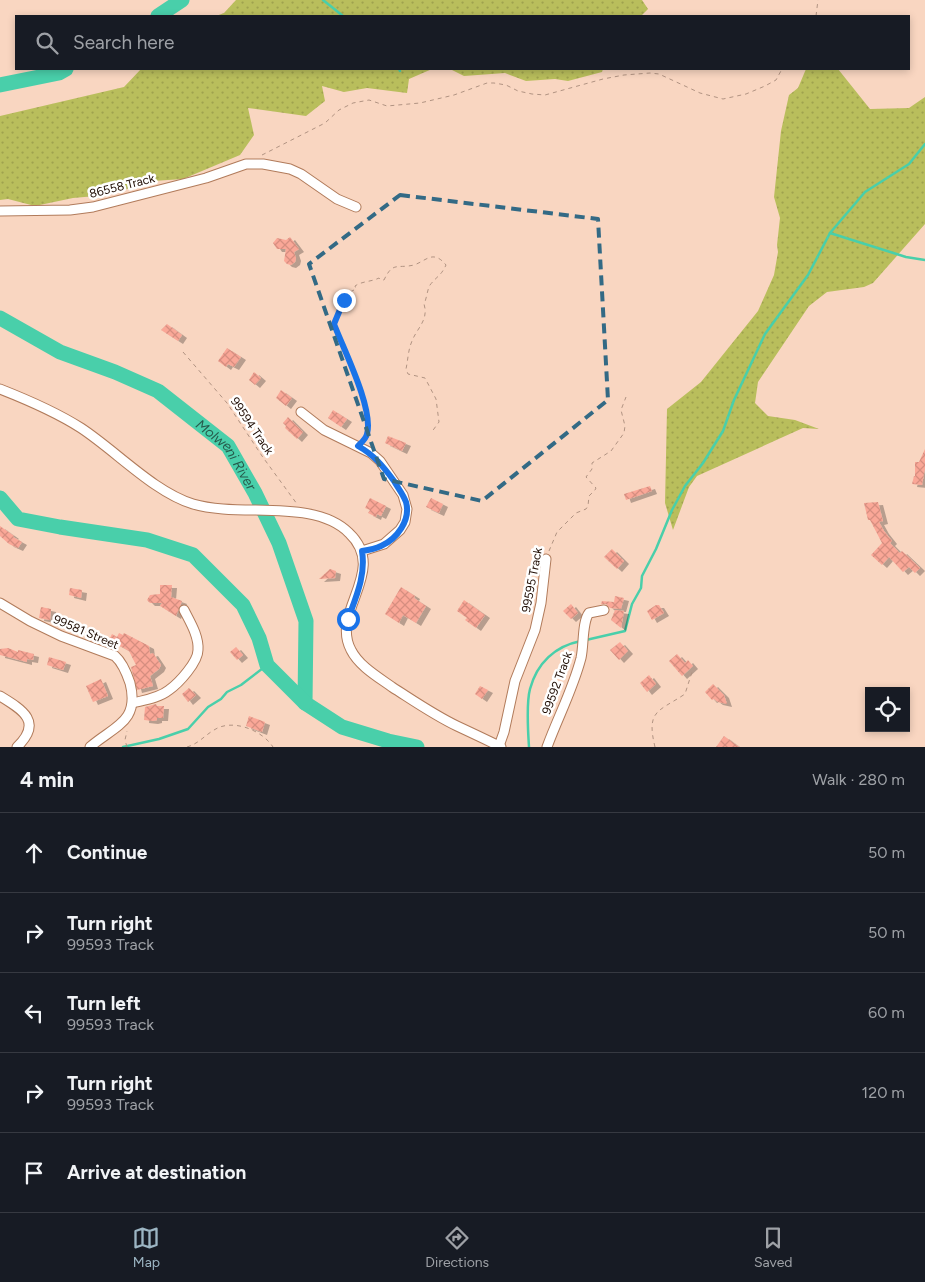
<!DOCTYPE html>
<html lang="en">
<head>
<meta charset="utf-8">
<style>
	body { margin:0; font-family:Figtree,sans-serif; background:#20242c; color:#f1f3f6 }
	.controls { position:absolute; right:15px; bottom:15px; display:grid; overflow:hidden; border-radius:0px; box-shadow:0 2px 8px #0003 }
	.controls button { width:45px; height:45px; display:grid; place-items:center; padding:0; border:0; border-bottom:1px solid #363941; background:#171b24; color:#f1f3f6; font:25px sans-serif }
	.stop { position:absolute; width:15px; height:15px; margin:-11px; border:4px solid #1a73e8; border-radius:50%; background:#fff }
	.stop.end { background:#1a73e8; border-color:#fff; box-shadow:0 1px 5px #0008 }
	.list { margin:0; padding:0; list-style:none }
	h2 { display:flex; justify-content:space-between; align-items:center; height:65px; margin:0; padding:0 20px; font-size:21px }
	h2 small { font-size:16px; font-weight:400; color:#9ea1a6 }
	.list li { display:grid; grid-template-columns:32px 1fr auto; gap:15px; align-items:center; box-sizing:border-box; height:80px; padding:0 20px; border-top:1px solid #363941 }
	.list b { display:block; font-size:19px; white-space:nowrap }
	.list p { margin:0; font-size:16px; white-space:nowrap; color:#9ea1a6 }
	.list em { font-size:16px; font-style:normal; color:#9ea1a6 }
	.icon { flex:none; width:28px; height:28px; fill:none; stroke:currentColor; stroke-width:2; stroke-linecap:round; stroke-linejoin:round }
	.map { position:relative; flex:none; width:925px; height:747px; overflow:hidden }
	.search { position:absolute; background:#171b24; box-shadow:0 2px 8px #0003; left:15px; right:15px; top:15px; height:55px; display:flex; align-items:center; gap:12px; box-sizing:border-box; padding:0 18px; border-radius:0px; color:#9ea1a6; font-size:19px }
	.sheet { height:465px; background:#171b24 }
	nav { display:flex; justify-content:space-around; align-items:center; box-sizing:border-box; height:70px; border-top:1px solid #363941; background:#171b24; font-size:14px; color:#9ea1a6 }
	nav a { display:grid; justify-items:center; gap:2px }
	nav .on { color:#9cb5c3 }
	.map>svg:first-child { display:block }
</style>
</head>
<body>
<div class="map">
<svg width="925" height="747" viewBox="0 0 925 747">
	<defs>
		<pattern id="grass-dots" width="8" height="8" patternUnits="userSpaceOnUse" patternTransform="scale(1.25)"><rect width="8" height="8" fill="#b9be5c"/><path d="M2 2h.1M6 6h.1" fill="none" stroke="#9fa24e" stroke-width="1.8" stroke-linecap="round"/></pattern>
		<pattern id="building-cross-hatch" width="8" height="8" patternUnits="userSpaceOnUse" patternTransform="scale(1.25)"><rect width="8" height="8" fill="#faa797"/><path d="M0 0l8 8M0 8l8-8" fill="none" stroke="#d68e80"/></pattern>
		<filter id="shadow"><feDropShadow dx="5" dy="3" stdDeviation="0" flood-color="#0004"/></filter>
	</defs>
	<rect width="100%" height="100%" fill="#f9d6c1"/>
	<g fill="url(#grass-dots)">
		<path d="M 236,0 L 642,0 L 648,9 L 641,16 L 216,16 L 224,13 Z"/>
		<path d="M 141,69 L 432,69 L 409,79 L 407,93 L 367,88 L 344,92 L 322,86 L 325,101 L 306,116 L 248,108 L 254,135 L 240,155 L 183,179 L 153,181 L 107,195 L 73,198 L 35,206 L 8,199 L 0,200 L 0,116 L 124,87 Z"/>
		<path d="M 450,69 L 603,69 L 602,72 L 568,81 L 555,79 L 526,81 L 505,73 L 464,76 Z"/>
		<path d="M 806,69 L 838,69 L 870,109 L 909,108 L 925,97 L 925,224 L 873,283 L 864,287 L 827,292 L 809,306 L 758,382 L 755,403 L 768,416 L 795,420 L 819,429 L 803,428 L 697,476 L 689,487 L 673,530 L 665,503 L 667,409 L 701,382 L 758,311 L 774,275 L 778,252 L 777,245 L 780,218 L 774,197 L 781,131 L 789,95 L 798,88 Z"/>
	</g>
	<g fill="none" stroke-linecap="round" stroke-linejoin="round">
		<g stroke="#49cfaa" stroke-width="2.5">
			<path d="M 323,0 L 343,16"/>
			<path d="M 399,69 L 400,71"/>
			<path d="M 830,233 L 906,257 L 925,260"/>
			<path d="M 586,640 L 625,631 L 632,604 L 641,588 L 642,576 L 656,549 L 672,510 L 685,486 L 703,463 L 723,431 L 734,400 L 765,334 L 808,275 L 830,233 L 865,192 L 909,164 L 925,144"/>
			<path d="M 123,747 L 159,739 L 188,729 L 208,707 L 221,699 L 227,692 L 241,685 L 267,665"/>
			<path d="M 529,747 C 528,731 526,704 530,689 C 537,663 555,646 581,641"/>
		</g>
		<g stroke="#49cfaa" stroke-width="15">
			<path d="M 158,16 L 182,0"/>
			<path d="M 0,85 L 59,73 L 66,69"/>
			<path id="s1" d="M 0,318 L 60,352 L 115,372 L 158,391 L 228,446 L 255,493 L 279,543 L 306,621 L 305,703 L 342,727 L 388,741 L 417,747"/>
			<path d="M 0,498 L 18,519 L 60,527 L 147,540 L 193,555 L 243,605 L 259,638 L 267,665 L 305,703"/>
		</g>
	</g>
	<g fill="url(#building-cross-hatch)" filter="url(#shadow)">
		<path d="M 290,237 L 299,249 L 294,252 L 296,258 L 295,262 L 291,265 L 287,264 L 284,261 L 286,249 L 277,249 L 273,243 L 277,238 L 286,240 Z"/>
		<path d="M 167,324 L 182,335 L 178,341 L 161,330 Z"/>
		<path d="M 227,348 L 241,357 L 234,367 L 228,364 L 226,367 L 218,361 Z"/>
		<path d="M 254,372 L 261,378 L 255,385 L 249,380 Z"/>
		<path d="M 281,390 L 292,398 L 286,406 L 276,398 Z"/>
		<path d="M 333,410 L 347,419 L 341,427 L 328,418 Z"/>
		<path d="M 288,417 L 303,432 L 297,439 L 285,428 L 286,426 L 283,423 Z"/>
		<path d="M 388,436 L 406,443 L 402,451 L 385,443 Z"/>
		<path d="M 925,449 L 925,468 L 922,485 L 912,484 L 914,476 L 915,476 L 915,462 L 919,462 Z"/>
		<path d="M 650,486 L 652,491 L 626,500 L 624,494 Z"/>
		<path d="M 370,498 L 386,506 L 381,516 L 377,514 L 376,517 L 368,513 L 370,510 L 365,508 Z"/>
		<path d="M 431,498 L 443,504 L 439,513 L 426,507 Z"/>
		<path d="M 878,502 L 883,521 L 879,522 L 884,531 L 892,541 L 890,543 L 900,553 L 902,551 L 920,568 L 915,573 L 909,567 L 903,572 L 889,557 L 882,565 L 871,555 L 882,543 L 870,520 L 868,520 L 864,503 Z"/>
		<path d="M 0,526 L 14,536 L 13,537 L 22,542 L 18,548 L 9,544 L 0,536 Z"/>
		<path d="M 612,549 L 624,561 L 617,569 L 604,557 Z"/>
		<path d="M 330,569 L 336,571 L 335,578 L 319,579 Z"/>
		<path d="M 160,585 L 172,585 L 171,597 L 182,601 L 176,616 L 160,606 L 162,603 L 150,603 L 147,600 L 150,595 L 160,594 Z"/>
		<path d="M 401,587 L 415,596 L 414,598 L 426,606 L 416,623 L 403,615 L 399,623 L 385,614 Z"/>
		<path d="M 70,588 L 82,590 L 81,598 L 69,595 Z"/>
		<path d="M 615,596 L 624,598 L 621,609 L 610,608 L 606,604 L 601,604 L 602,601 L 614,602 Z"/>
		<path d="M 464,600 L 485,615 L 476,628 L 465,620 L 467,618 L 457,611 Z"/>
		<path d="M 571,604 L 578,613 L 571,619 L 563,611 Z"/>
		<path d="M 656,605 L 659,605 L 664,613 L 652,620 L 647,611 Z"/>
		<path d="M 41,607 L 51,609 L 50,620 L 39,618 Z"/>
		<path d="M 615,610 L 624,611 L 621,628 L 611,620 Z"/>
		<path d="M 119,633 L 123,635 L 124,633 L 149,646 L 150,654 L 153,653 L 161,665 L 159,669 L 150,676 L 153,686 L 137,690 L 131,667 L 136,665 L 129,651 L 109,640 L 112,634 L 117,637 Z"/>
		<path d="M 620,642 L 628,651 L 619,660 L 610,650 Z"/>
		<path d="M 236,647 L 243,655 L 237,660 L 230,652 Z"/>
		<path d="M 8,648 L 18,652 L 18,650 L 34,654 L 33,660 L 27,659 L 27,662 L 0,655 L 0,649 Z"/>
		<path d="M 677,654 L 685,663 L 688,660 L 693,666 L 682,676 L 669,661 Z"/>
		<path d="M 49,657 L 66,662 L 63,670 L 47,665 Z"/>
		<path d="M 649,675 L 656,684 L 647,692 L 640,683 Z"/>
		<path d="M 101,679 L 108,696 L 93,702 L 86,686 Z"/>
		<path d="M 713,684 L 724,695 L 727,704 L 718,702 L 714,699 L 712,700 L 705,692 Z"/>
		<path d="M 480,686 L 488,690 L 482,699 L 475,694 Z"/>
		<path d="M 189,688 L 196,695 L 188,702 L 182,694 Z"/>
		<path d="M 156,704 L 157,706 L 164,706 L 163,718 L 157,718 L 157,720 L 153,721 L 144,720 L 145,707 Z"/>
		<path d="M 249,716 L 265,722 L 262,732 L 246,726 Z"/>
		<path d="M 724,736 L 739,747 L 716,747 Z"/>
	</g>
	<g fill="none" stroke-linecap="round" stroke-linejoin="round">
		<g stroke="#b17b5b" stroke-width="11">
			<g id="minor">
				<path d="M 0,211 L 70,210 L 93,207 L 206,178 L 246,164 L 263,164 L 290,169 L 301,174 L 337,199 L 356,207"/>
				<path d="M 0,389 C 28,400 56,412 81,428 C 116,451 154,492 193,504 C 241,518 314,498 349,533 C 389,571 330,611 351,650 C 359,666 378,677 392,687 C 414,701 434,715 457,726 C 472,733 487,740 501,747"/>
				<path d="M 301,412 L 324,430 L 371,453 L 380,461 L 403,495 L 407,509 L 405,522 L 400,530 L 384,544 L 362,551"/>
				<path d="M 0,603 L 30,621 L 61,636 L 115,656 C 123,663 127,674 130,683 C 140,722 114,726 90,747"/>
				<path d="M 0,696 C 23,710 43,722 17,747"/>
				<path d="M 133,703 C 145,700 159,698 169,690 C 179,683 198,662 198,650 C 199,636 190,622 184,610"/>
				<path d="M 499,746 L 504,732 L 515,681 L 535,630 L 541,603 L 546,559"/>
				<path d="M 547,747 C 558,717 573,689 581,658 C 584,645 582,622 589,613 L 604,610"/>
			</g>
		</g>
		<g stroke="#b19382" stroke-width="1" stroke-dasharray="4 4" stroke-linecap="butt">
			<path d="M 816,16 L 818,0"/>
			<path d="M 262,155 L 325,123 L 339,110 L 353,103 L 369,100 L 387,106 L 420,103 L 454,95 L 487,83 L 494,83 L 506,85 L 518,91 L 532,94 L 545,95 L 603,79 L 624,75 L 650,73 L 659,74 L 700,93 L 723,99 L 746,94 L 765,86 L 776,80 L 782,69"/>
			<path d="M 183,352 L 227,403 L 262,456 L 297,504"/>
			<path d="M 363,440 C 380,421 342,346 334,324 L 346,294 L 356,289 L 355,286 C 362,281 371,282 379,278 L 381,280 L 384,280 C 393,261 397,269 414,265 C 426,261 433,249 446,265 C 441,276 437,276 430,285 C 427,290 427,298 424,304 C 429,320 417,328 412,341 C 408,350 408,360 406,369 L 408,374 L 425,378 L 436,399 L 439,422 L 431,433"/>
			<path d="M 549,551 L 557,532 L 576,513 L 586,509 L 588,506 L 589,496 L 595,490 L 596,488 L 586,477 L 592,469 L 592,463 L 611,451 L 624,433 L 625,426 L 621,410 L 626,397"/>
			<path d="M 127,747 L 125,740 L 127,731"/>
			<path d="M 187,747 C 198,744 204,736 214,730 C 232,718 262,730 273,747"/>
			<path d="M 655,747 C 646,710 658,712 685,694 L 692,672"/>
		</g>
		<use href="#minor" stroke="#fff" stroke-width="9"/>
	</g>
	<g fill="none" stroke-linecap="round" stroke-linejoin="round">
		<path stroke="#1a73e8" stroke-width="6" d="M 344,300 L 334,324 C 343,348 374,409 367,434 C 366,439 361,443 358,446 C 374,455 383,466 394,481 C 398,488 403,494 406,502 C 411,520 397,539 381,546 C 375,549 369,550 362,551 C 366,575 356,597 348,619"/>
	</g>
	<path fill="none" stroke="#336a85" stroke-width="4" stroke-dasharray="10 6" stroke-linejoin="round" d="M 400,195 L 598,219 L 608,400 L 482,501 L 384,479 L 309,264 Z"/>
	<g text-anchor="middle" stroke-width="5" stroke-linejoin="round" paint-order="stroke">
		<g font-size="12" fill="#1d0a01" stroke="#fff">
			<text transform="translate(122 186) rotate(-14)" y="4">86558 Track</text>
			<text transform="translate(252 426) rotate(56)" y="4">99594 Track</text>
			<text transform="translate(532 580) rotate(-79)" y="4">99595 Track</text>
			<text transform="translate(86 632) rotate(23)" y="4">99581 Street</text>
			<text transform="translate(557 683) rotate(-70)" y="4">99592 Track</text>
		</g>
		<g font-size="14" font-style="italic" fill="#275c4d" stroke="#fff">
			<text dy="5" stroke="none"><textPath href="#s1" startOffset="269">Molweni River</textPath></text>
		</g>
	</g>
</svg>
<div class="controls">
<button><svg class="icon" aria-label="locate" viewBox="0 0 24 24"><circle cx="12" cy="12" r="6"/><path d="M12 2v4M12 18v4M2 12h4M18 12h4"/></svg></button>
</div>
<div class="stop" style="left:348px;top:619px"></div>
<div class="stop end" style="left:344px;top:300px"></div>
<div class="search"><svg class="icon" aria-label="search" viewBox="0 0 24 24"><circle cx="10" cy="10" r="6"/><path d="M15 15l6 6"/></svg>Search here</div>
</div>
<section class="sheet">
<h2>4 min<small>Walk · 280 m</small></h2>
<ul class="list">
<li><svg class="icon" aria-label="ahead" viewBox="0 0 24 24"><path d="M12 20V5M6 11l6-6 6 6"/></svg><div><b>Continue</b></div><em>50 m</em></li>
<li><svg class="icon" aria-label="right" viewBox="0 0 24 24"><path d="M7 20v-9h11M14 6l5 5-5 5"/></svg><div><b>Turn right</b><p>99593 Track</p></div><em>50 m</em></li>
<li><svg class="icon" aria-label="left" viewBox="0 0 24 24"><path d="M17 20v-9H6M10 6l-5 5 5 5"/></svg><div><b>Turn left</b><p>99593 Track</p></div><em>60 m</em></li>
<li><svg class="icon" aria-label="right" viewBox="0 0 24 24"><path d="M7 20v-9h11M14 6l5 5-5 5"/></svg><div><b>Turn right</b><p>99593 Track</p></div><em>120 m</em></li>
<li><svg class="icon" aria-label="arrive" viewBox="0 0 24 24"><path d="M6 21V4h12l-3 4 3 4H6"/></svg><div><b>Arrive at destination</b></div></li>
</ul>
</section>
<nav>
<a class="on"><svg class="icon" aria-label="map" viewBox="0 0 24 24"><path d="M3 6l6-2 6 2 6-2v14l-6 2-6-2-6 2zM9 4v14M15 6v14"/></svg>Map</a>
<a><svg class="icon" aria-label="directions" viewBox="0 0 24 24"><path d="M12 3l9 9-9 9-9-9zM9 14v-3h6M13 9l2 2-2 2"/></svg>Directions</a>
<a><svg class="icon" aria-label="saved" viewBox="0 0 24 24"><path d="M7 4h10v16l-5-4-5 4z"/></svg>Saved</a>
</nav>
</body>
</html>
